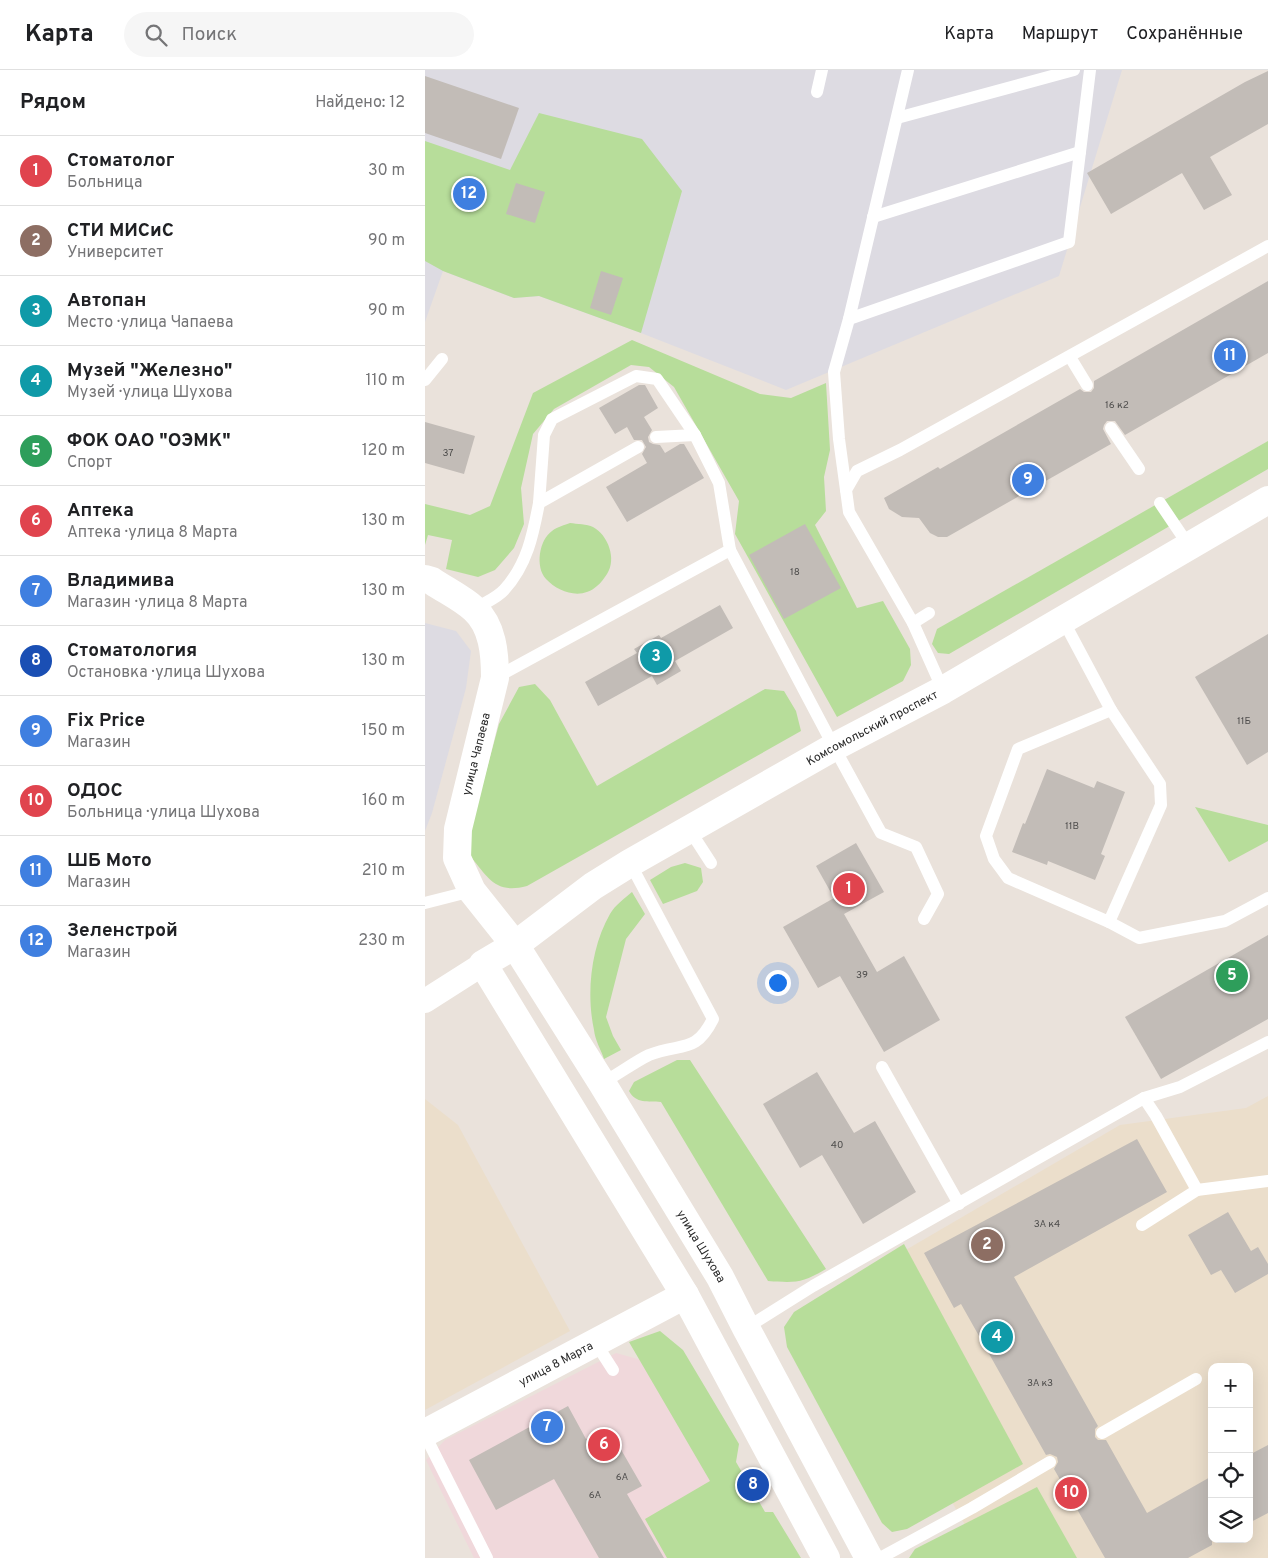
<!DOCTYPE html>
<html lang="ru">
<head>
<meta charset="utf-8">
<style>
	body { margin:0; font-family:Overpass,sans-serif; background:#f6f6f6; color:#202124 }
	.controls { position:absolute; right:15px; bottom:15px; display:grid; overflow:hidden; border-radius:10px; box-shadow:0 5px 20px #0002 }
	.controls button { width:45px; height:45px; display:grid; place-items:center; padding:0; border:0; border-bottom:1px solid #e0e0e0; background:#fff; color:#202124; font:25px sans-serif }
	.you { position:absolute; left:352px; top:912px; width:18px; height:18px; margin:-12px; border:4px solid #fff; border-radius:50%; background:#1a73e8; box-shadow:0 0 0 8px #1a73e833 }
	.badge { display:grid; place-items:center; width:32px; height:32px; border-radius:50%; background:#b45309; color:#fff; font-size:16px; font-weight:700 }
	.pin { position:absolute; translate:-50% -50%; border:2px solid #fff; box-shadow:0 1px 5px #0006 }
	.list { margin:0; padding:0; list-style:none }
	h2 { display:flex; justify-content:space-between; align-items:center; height:65px; margin:0; padding:0 20px; font-size:21px }
	h2 small { font-size:16px; font-weight:400; color:#757577 }
	.list li { display:grid; grid-template-columns:32px 1fr auto; gap:15px; align-items:center; box-sizing:border-box; height:70px; padding:0 20px; border-top:1px solid #e0e0e0 }
	.list b { display:block; font-size:19px; white-space:nowrap }
	.list p { margin:0; font-size:16px; white-space:nowrap; color:#757577 }
	.list em { font-size:16px; font-style:normal; color:#757577 }
	.icon { flex:none; width:28px; height:28px; fill:none; stroke:currentColor; stroke-width:2; stroke-linecap:round; stroke-linejoin:round }
	.map { position:relative; flex:none; width:843px; height:1488px; overflow:hidden }
	header { display:flex; align-items:center; gap:30px; box-sizing:border-box; height:70px; padding:0 25px; background:#fff; border-bottom:1px solid #e0e0e0 }
	header strong { font-size:24px }
	nav { display:flex; gap:28px; margin-inline-start:auto; font-size:18px }
	.search { width:350px; height:45px; background:#f6f6f6; display:flex; align-items:center; gap:12px; box-sizing:border-box; padding:0 18px; border-radius:28px; color:#757577; font-size:19px }
	main { display:flex }
	aside { flex:1; background:#fff }
	.map>svg:first-child { display:block }
</style>
</head>
<body>
<header>
<strong>Карта</strong>
<div class="search"><svg class="icon" aria-label="search" viewBox="0 0 24 24"><circle cx="10" cy="10" r="6"/><path d="M15 15l6 6"/></svg>Поиск</div>
<nav><a>Карта</a><a>Маршрут</a><a>Сохранённые</a></nav>
</header>
<main>
<aside>
<h2>Рядом<small>Найдено: 12</small></h2>
<ul class="list">
<li><span class="badge" style="background:#e0444e">1</span><div><b>Стоматолог</b><p>Больница</p></div><em>30 m</em></li>
<li><span class="badge" style="background:#8d6e63">2</span><div><b>СТИ МИСиС</b><p>Университет</p></div><em>90 m</em></li>
<li><span class="badge" style="background:#0f9aa8">3</span><div><b>Автопан</b><p>Место · улица Чапаева</p></div><em>90 m</em></li>
<li><span class="badge" style="background:#0f9aa8">4</span><div><b>Музей &quot;Железно&quot;</b><p>Музей · улица Шухова</p></div><em>110 m</em></li>
<li><span class="badge" style="background:#2e9e5b">5</span><div><b>ФОК ОАО &quot;ОЭМК&quot;</b><p>Спорт</p></div><em>120 m</em></li>
<li><span class="badge" style="background:#e0444e">6</span><div><b>Аптека</b><p>Аптека · улица 8 Марта</p></div><em>130 m</em></li>
<li><span class="badge" style="background:#3f7fe0">7</span><div><b>Владимива</b><p>Магазин · улица 8 Марта</p></div><em>130 m</em></li>
<li><span class="badge" style="background:#1a4fb4">8</span><div><b>Стоматология</b><p>Остановка · улица Шухова</p></div><em>130 m</em></li>
<li><span class="badge" style="background:#3f7fe0">9</span><div><b>Fix Price</b><p>Магазин</p></div><em>150 m</em></li>
<li><span class="badge" style="background:#e0444e">10</span><div><b>ОДОС</b><p>Больница · улица Шухова</p></div><em>160 m</em></li>
<li><span class="badge" style="background:#3f7fe0">11</span><div><b>ШБ Мото</b><p>Магазин</p></div><em>210 m</em></li>
<li><span class="badge" style="background:#3f7fe0">12</span><div><b>Зеленстрой</b><p>Магазин</p></div><em>230 m</em></li>
</ul>
</aside>
<div class="map">
<svg width="843" height="1488" viewBox="0 0 843 1488">
	<rect width="100%" height="100%" fill="#eae2db"/>
	<g fill="#dddbe2">
		<path d="M 0,0 L 697,0 L 634,206 L 361,320 L 216,263 L 114,226 L 89,228 L 18,201 L 0,252 Z"/>
		<path d="M 0,553 L 31,561 L 46,581 L 41,618 L 7,743 L 0,761 Z"/>
	</g>
	<g fill="#ebdecb" fill-rule="evenodd">
		<path d="M 843,1026 L 843,1488 L 559,1488 L 407,1223 L 695,1055 L 821,1038 ZM 787,1297 L 824,1297 L 824,1469 L 787,1469 Z"/>
		<path d="M 0,1029 L 33,1055 L 145,1261 L 0,1340 Z"/>
	</g>
	<path fill="#f0d8db" d="M 191,1283 L 231,1294 L 310,1432 L 273,1488 L 49,1488 L 1,1390 L 20,1370 Z"/>
	<g fill="#b7dd9a">
		<path d="M 114,43 L 217,69 L 257,121 L 216,263 L 114,226 L 89,228 L 18,201 L 0,191 L 0,71 L 85,100 Z"/>
		<path d="M 207,270 L 335,324 L 366,328 L 401,313 L 405,380 L 399,407 L 401,441 L 390,455 L 432,538 L 458,531 L 485,579 L 486,595 L 478,611 L 412,647 L 310,464 L 314,431 L 249,317 L 224,297 L 206,295 L 129,339 L 108,364 L 96,418 L 99,454 L 89,478 L 70,500 L 53,507 L 21,499 L 27,470 L 3,465 L 0,475 L 0,434 L 45,445 L 65,436 L 108,323 Z"/>
		<path d="M 843,371 L 843,399 L 524,584 L 513,583 L 507,574 L 512,559 Z"/>
		<path d="M 145,453 C 152,454 162,454 168,457 C 183,465 192,489 182,504 C 179,508 176,513 172,516 C 157,530 134,523 121,509 C 110,497 114,470 127,461 C 132,457 140,455 145,453 Z"/>
		<path d="M 110,614 L 125,630 L 172,716 L 340,619 L 359,621 L 371,641 L 376,661 L 102,816 C 71,824 64,809 46,787 L 46,757 L 74,654 L 94,617 Z"/>
		<path d="M 770,737 L 843,755 L 843,771 L 804,792 Z"/>
		<path d="M 260,793 L 276,798 L 278,812 L 272,821 L 238,834 L 225,810 L 246,797 Z"/>
		<path d="M 207,822 L 220,844 L 201,869 L 181,947 L 188,966 L 196,980 L 179,989 C 176,980 170,970 169,960 C 161,923 166,877 185,844 C 190,835 200,828 207,822 Z"/>
		<path d="M 252,990 L 265,990 L 401,1199 C 377,1213 371,1213 343,1211 L 236,1032 C 223,1031 211,1034 204,1021 L 209,1012 Z"/>
		<path d="M 479,1174 L 598,1394 L 482,1459 L 467,1462 L 457,1453 L 362,1277 L 359,1257 L 369,1242 Z"/>
		<path d="M 235,1261 L 258,1280 L 314,1374 L 311,1392 L 340,1442 L 348,1442 L 376,1488 L 242,1488 L 220,1449 L 285,1411 L 204,1272 Z"/>
		<path d="M 612,1417 L 652,1488 L 484,1488 L 490,1479 Z"/>
	</g>
	<g fill="#c2bcb7">
		<path d="M 843,1 L 843,54 L 785,87 L 807,125 L 779,140 L 757,103 L 686,144 L 662,103 L 820,12 Z"/>
		<path d="M 0,6 L 94,38 L 76,89 L 0,63 Z"/>
		<path d="M 91,113 L 120,122 L 110,153 L 81,144 Z"/>
		<path d="M 176,201 L 198,208 L 186,245 L 165,238 Z"/>
		<path d="M 843,211 L 843,283 L 700,365 L 690,351 L 682,351 L 679,355 L 678,359 L 686,374 L 522,467 L 513,467 L 505,463 L 494,448 L 477,447 L 464,439 L 459,428 L 513,397 L 515,399 L 655,319 L 659,322 L 666,322 L 669,318 L 669,311 Z"/>
		<path d="M 214,315 L 220,315 L 233,338 L 219,347 L 227,360 L 223,367 L 224,372 L 228,374 L 235,375 L 240,383 L 255,374 L 259,374 L 279,408 L 202,452 L 181,417 L 222,393 L 217,384 L 221,377 L 217,370 L 209,370 L 202,357 L 190,364 L 174,338 Z"/>
		<path d="M 0,352 L 50,366 L 39,404 L 0,393 Z"/>
		<path d="M 380,454 L 416,518 L 359,549 L 324,485 Z"/>
		<path d="M 295,535 L 308,558 L 250,591 L 256,601 L 232,615 L 227,606 L 173,636 L 160,612 L 212,583 L 209,579 L 234,565 L 236,568 Z"/>
		<path d="M 843,564 L 843,682 L 822,695 L 770,607 Z"/>
		<path d="M 622,699 L 669,718 L 672,711 L 700,722 L 676,784 L 680,786 L 670,810 L 623,791 L 622,795 L 587,782 L 598,753 L 600,754 Z"/>
		<path d="M 431,773 L 459,822 L 419,844 L 452,902 L 479,886 L 515,950 L 459,982 L 415,906 L 393,918 L 358,857 L 409,828 L 391,796 Z"/>
		<path d="M 843,865 L 843,949 L 736,1009 L 700,947 Z"/>
		<path d="M 392,1002 L 429,1063 L 450,1051 L 491,1122 L 438,1154 L 397,1085 L 375,1098 L 338,1034 Z"/>
		<path d="M 712,1069 L 742,1122 L 589,1207 L 673,1356 L 670,1359 L 670,1367 L 673,1370 L 681,1370 L 722,1443 L 787,1406 L 787,1475 L 763,1488 L 680,1488 L 629,1399 L 633,1392 L 632,1387 L 625,1384 L 621,1385 L 536,1234 L 529,1238 L 499,1183 Z"/>
		<path d="M 803,1142 L 826,1181 L 833,1177 L 843,1194 L 843,1204 L 810,1223 L 796,1200 L 786,1205 L 763,1165 Z"/>
		<path d="M 143,1336 L 161,1369 L 183,1357 L 217,1416 L 202,1424 L 239,1488 L 174,1488 L 129,1409 L 71,1440 L 44,1390 Z"/>
		<path d="M 843,1375 L 843,1443 L 824,1453 L 824,1385 Z"/>
	</g>
	<g fill="none" stroke-linecap="round" stroke-linejoin="round">
		<g stroke="#fff" stroke-width="12">
			<path d="M 483,0 L 424,249 L 644,172 L 665,0"/>
			<path d="M 392,22 L 397,0"/>
			<path d="M 472,48 L 649,0"/>
			<path d="M 448,147 L 655,82"/>
			<path d="M 645,287 L 662,315"/>
			<path d="M 0,310 L 17,289"/>
			<path d="M 686,358 L 714,399"/>
			<path d="M 421,420 L 414,369 L 409,302 L 424,249"/>
			<path d="M 114,433 L 119,365 L 127,349 L 211,306 L 232,309 L 270,365"/>
			<path d="M 735,433 L 764,476"/>
			<path d="M 305,480 L 409,677 L 456,763 L 491,777 L 513,824 L 499,849"/>
			<path d="M 50,539 C 59,533 72,528 79,520 C 102,495 108,465 114,433 L 213,377"/>
			<path d="M 638,550 L 686,640 L 735,714 L 736,735 L 684,852"/>
			<path d="M 488,553 L 504,543"/>
			<path d="M 70,608 L 305,480 L 294,413 L 270,365 L 231,367"/>
			<path d="M 518,620 L 488,553 L 424,442 L 421,420 L 432,401 L 475,380 L 843,176"/>
			<path d="M 686,640 L 593,679 L 561,766 L 569,789 L 583,808 L 684,852 L 714,868 L 800,851 L 843,828"/>
			<path d="M 264,759 L 286,793"/>
			<path d="M 0,833 L 47,821"/>
			<path d="M 457,997 L 534,1134"/>
			<path d="M 177,1013 C 192,1005 211,991 224,985 C 256,972 270,985 288,949 L 205,793"/>
			<path d="M 772,1120 L 843,1111"/>
			<path d="M 717,1155 L 772,1120 L 731,1046 L 719,1028"/>
			<path d="M 321,1258 L 388,1216 L 719,1028 L 755,1017 L 843,972"/>
			<path d="M 170,1272 L 188,1300"/>
			<path d="M 677,1363 L 771,1309"/>
			<path d="M 0,1365 L 62,1488"/>
			<path d="M 455,1488 L 547,1438 L 625,1392"/>
		</g>
		<path stroke="#fff" stroke-width="24" d="M 0,931 L 58,894"/>
		<g stroke="#fff" stroke-width="28">
			<path id="s1" d="M 0,509 L 7,511 C 20,520 37,528 49,539 C 68,556 70,584 70,608 L 33,759 L 32,788 L 47,821 L 90,875 L 177,1013 L 295,1207 L 321,1258 L 444,1488"/>
			<path id="s2" d="M 0,1363 L 260,1225"/>
			<path id="s3" d="M 401,1488 L 260,1225 L 58,894 L 90,875 L 168,816 L 205,793 L 409,677 L 518,620 L 843,430"/>
		</g>
	</g>
	<g text-anchor="middle" stroke-width="4" stroke-linejoin="round" paint-order="stroke">
		<g font-size="10" fill="#4e4d4c">
			<text x="692" y="338">16 к2</text>
			<text x="23" y="386">37</text>
			<text x="370" y="505">18</text>
			<text x="819" y="654">11Б</text>
			<text x="647" y="759">11В</text>
			<text x="437" y="908">39</text>
			<text x="412" y="1078">40</text>
			<text x="622" y="1157">3А к4</text>
			<text x="615" y="1316">3А к3</text>
			<text x="197" y="1410">6А</text>
			<text x="170" y="1428">6А</text>
		</g>
		<g font-size="12" fill="#282828" stroke="#fff">
			<text dy="4" stroke="none"><textPath href="#s3" startOffset="1142">Комсомольский проспект</textPath></text>
			<text transform="translate(51 684) rotate(-76)" y="4">улица Чапаева</text>
			<text dy="4" stroke="none"><textPath href="#s1" startOffset="776">улица Шухова</textPath></text>
			<text dy="4" stroke="none"><textPath href="#s2" startOffset="148">улица 8 Марта</textPath></text>
		</g>
	</g>
</svg>
<div class="controls">
<button>+</button>
<button>−</button>
<button><svg class="icon" aria-label="locate" viewBox="0 0 24 24"><circle cx="12" cy="12" r="6"/><path d="M12 2v4M12 18v4M2 12h4M18 12h4"/></svg></button>
<button><svg class="icon" aria-label="layers" viewBox="0 0 24 24"><path d="M12 4l9 5-9 5-9-5zM3 14l9 5 9-5"/></svg></button>
</div>
<div class="you"></div>
<div class="pin badge" style="left:424px;top:819px;background:#e0444e">1</div>
<div class="pin badge" style="left:562px;top:1175px;background:#8d6e63">2</div>
<div class="pin badge" style="left:231px;top:587px;background:#0f9aa8">3</div>
<div class="pin badge" style="left:572px;top:1267px;background:#0f9aa8">4</div>
<div class="pin badge" style="left:807px;top:906px;background:#2e9e5b">5</div>
<div class="pin badge" style="left:179px;top:1375px;background:#e0444e">6</div>
<div class="pin badge" style="left:122px;top:1357px;background:#3f7fe0">7</div>
<div class="pin badge" style="left:328px;top:1415px;background:#1a4fb4">8</div>
<div class="pin badge" style="left:603px;top:410px;background:#3f7fe0">9</div>
<div class="pin badge" style="left:646px;top:1423px;background:#e0444e">10</div>
<div class="pin badge" style="left:805px;top:286px;background:#3f7fe0">11</div>
<div class="pin badge" style="left:44px;top:124px;background:#3f7fe0">12</div>
</div>
</main>
</body>
</html>
